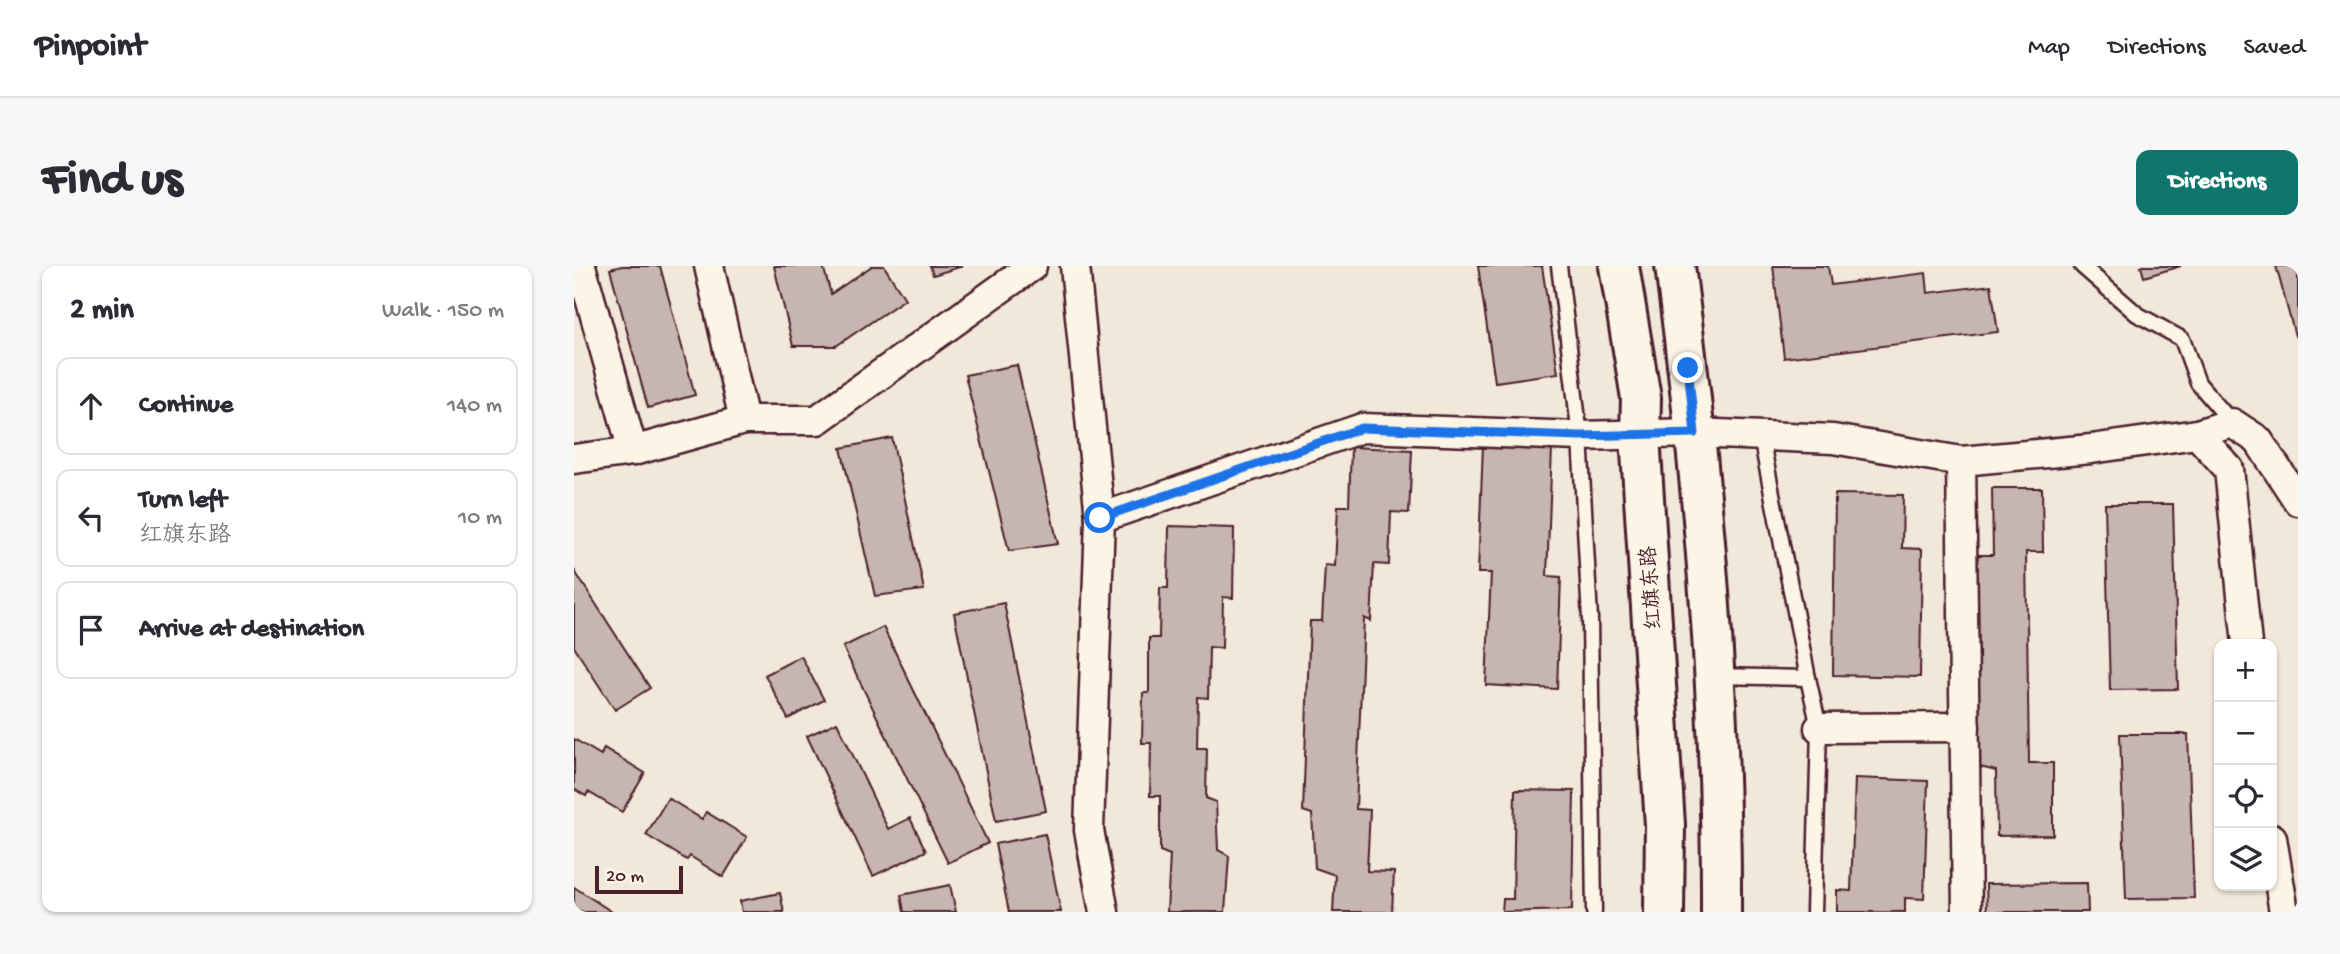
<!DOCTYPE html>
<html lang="en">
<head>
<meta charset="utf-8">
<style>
	body { margin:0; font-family:"Gochi Hand","LXGW WenKai TC",sans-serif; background:#f7f7f7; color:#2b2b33 }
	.controls { position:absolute; right:21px; bottom:21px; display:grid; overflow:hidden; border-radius:14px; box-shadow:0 2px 5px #0004 }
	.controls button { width:63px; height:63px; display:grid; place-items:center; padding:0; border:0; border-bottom:2px solid #e1e1e2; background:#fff; color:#2b2b33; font:35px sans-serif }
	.scale { position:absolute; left:21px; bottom:18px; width:88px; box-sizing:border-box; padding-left:7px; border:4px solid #4a1f2b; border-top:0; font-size:19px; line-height:24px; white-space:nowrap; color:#4a1f2b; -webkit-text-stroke:5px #fcf5e5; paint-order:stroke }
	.stop { position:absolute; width:21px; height:21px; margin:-16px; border:5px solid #1a73e8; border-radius:50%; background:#fff }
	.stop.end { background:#1a73e8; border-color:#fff; box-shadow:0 2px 7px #0008 }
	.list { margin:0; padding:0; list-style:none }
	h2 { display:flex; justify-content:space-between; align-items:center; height:91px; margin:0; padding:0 28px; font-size:30px }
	h2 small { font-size:23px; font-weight:400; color:#7c7c81 }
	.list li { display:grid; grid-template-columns:46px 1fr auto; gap:21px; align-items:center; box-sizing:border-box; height:98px; margin:0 14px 14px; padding:0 14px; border:2px solid #e1e1e2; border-radius:14px }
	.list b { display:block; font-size:26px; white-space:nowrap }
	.list p { margin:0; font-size:23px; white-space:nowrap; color:#7c7c81 }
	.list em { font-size:23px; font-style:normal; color:#7c7c81 }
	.icon { flex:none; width:38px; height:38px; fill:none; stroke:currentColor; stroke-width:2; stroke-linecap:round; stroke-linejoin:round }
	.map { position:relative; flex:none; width:1724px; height:646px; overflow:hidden; border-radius:14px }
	header { display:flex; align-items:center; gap:42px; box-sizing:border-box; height:98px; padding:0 35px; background:#fff; border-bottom:2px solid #e1e1e2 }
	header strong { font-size:33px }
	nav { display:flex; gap:38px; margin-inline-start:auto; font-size:24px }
	.intro { display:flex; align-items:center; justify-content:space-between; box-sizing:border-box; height:168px; padding:0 42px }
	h1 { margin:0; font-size:49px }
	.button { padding:18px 32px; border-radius:14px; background:#0f766e; color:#fff; font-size:24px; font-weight:700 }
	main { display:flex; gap:42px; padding:0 42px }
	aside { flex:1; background:#fff; border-radius:14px; box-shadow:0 2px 5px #0004 }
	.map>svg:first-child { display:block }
</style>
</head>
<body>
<header>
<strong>Pinpoint</strong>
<nav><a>Map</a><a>Directions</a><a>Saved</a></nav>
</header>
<div class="intro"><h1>Find us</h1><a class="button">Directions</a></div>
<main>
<aside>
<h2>2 min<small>Walk · 150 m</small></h2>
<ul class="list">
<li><svg class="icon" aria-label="ahead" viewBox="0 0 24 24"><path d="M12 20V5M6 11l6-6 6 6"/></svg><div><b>Continue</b></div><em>140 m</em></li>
<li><svg class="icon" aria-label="left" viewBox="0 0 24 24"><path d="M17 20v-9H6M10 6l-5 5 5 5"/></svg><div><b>Turn left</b><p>红旗东路</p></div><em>10 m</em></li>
<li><svg class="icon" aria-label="arrive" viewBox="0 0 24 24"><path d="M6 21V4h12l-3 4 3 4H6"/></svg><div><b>Arrive at destination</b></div></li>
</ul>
</aside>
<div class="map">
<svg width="1724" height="646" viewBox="0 0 1724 646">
	<rect width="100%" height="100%" fill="#f1e8da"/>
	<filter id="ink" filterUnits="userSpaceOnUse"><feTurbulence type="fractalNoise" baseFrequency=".0143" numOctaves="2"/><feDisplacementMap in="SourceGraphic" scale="14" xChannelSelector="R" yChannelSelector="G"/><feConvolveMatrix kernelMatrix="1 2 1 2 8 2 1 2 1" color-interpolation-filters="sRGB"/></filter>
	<g filter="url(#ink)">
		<g fill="#c7b6af" stroke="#4a1f2b" stroke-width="2">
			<path d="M 48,0 L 86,0 L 121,129 L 74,142 L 36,3 Z"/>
			<path d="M 200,0 L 249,0 L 257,28 L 298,0 L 310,0 L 331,33 L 262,80 L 219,80 Z"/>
			<path d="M 356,0 L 389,0 L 359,9 Z"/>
			<path d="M 904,0 L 968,0 L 984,107 L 921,116 Z"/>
			<path d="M 1199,0 L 1254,0 L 1257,19 L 1352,7 L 1354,27 L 1417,19 L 1424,66 L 1210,92 Z"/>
			<path d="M 1567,0 L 1607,0 L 1570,11 Z"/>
			<path d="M 1702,0 L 1724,0 L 1724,72 L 1721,70 Z"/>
			<path d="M 443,99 L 484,278 L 435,285 L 391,109 Z"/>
			<path d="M 318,172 L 350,324 L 301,330 L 267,182 Z"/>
			<path d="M 909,179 L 978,182 L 973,310 L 987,311 L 983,423 L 912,419 L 917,307 L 904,307 Z"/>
			<path d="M 777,181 L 838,184 L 835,247 L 817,246 L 815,299 L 800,298 L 797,355 L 790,352 L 782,543 L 796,544 L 793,605 L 820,606 L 818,646 L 759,646 L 761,609 L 741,602 L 738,548 L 729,545 L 736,355 L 748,355 L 751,299 L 761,300 L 764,240 L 775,240 Z"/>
			<path d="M 1418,222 L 1468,222 L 1469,286 L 1452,286 L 1455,497 L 1479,497 L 1479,569 L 1423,570 L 1422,505 L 1406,501 L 1403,289 L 1419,289 Z"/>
			<path d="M 1261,228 L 1329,229 L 1328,282 L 1348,283 L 1346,411 L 1259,409 Z"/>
			<path d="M 1531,238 L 1599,238 L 1604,423 L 1536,424 Z"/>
			<path d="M 595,260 L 660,262 L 659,332 L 649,331 L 648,382 L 635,381 L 634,432 L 624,431 L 623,482 L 633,482 L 632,532 L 642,536 L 644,584 L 655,590 L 651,646 L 593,646 L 596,589 L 586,585 L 586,530 L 576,530 L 577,477 L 568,477 L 569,427 L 575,427 L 575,372 L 585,372 L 586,322 L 594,322 Z"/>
			<path d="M 0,304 L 76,422 L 41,444 L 0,381 Z"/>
			<path d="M 430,337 L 472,545 L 422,555 L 380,347 Z"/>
			<path d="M 309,361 L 414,577 L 374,597 L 269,381 Z"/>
			<path d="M 227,390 L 250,434 L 214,453 L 191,409 Z"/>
			<path d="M 263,456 L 314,563 L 336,552 L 352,585 L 299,610 L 233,470 Z"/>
			<path d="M 1546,468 L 1614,468 L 1620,632 L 1552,633 Z"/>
			<path d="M 0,473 L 27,489 L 30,482 L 71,507 L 48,546 L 14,526 L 12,530 L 0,523 Z"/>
			<path d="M 1281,512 L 1354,515 L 1350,633 L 1331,632 L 1331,646 L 1263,646 L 1263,624 L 1277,625 Z"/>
			<path d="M 941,524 L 1000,525 L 998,644 L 928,646 L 929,633 L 939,633 Z"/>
			<path d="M 94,532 L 128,553 L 132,546 L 173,571 L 149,611 L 116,590 L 113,594 L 72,569 Z"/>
			<path d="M 471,568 L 487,646 L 435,646 L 421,578 Z"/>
			<path d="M 1513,617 L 1514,646 L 1413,646 L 1412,618 Z"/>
			<path d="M 376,619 L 382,646 L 330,646 L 327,629 Z"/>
			<path d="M 0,621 L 38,646 L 0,646 Z"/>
			<path d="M 206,627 L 210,646 L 168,646 L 166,635 Z"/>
		</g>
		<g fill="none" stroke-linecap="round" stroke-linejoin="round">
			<g stroke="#4a1f2b" stroke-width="19">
				<g id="service">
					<path d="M 985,0 L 1006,170 L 1016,353 L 1020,646"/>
					<path d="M 1508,0 L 1563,48 L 1608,73 L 1624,117 L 1658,157"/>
					<path d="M 1141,410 L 1234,412 L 1187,171"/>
					<path d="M 1234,412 L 1245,462 L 1240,646"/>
				</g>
			</g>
			<g stroke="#4a1f2b" stroke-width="33">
				<g id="minor">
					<path d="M 7,0 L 59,185 L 170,154 L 243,154 L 458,0"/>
					<path d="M 135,0 L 170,154"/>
					<path d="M 501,0 L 526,252 L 515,564 L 530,646"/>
					<path d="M 1623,168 L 1655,203 L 1673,378"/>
					<path d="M 0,193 L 59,185"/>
					<path d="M 1387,195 L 1393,646"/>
					<path d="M 526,252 L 788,162 L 1006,170 L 1120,167 L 1259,173 L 1387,195 L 1517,183 L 1623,168 L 1658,157 L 1684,174 L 1724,235"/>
					<path d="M 1245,462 L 1391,461"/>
					<path d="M 1698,572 L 1710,646"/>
				</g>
			</g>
			<g stroke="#4a1f2b" stroke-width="44">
				<g id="primary">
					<path d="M 1045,0 L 1067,132 L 1066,170 L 1091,559 L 1090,646"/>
					<path d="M 1101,0 C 1129,214 1148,430 1147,646"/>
				</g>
			</g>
			<use href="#service" stroke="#fcf5e5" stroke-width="14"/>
			<use href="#minor" stroke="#fcf5e5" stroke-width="28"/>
			<use href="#primary" stroke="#fcf5e5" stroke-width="38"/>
		</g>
	</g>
	<g fill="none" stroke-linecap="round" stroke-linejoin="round" filter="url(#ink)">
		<path stroke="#1a73e8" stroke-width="9" d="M 526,252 L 788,162 L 1006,170 L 1121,167 L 1114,102"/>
	</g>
	<g text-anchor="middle" stroke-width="7" stroke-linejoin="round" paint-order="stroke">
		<g font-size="21" fill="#4a1f2b" stroke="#fcf5e5">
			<text transform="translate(1076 322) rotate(-94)" y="7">红旗东路</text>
		</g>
	</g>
</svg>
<div class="controls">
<button>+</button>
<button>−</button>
<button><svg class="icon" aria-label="locate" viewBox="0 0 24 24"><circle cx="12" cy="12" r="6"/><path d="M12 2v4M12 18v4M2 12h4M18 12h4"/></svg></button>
<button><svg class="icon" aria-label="layers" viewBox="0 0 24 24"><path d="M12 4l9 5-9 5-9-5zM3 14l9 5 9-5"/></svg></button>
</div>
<div class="scale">20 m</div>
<div class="stop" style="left:526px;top:252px"></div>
<div class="stop end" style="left:1114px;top:102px"></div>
</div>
</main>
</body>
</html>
